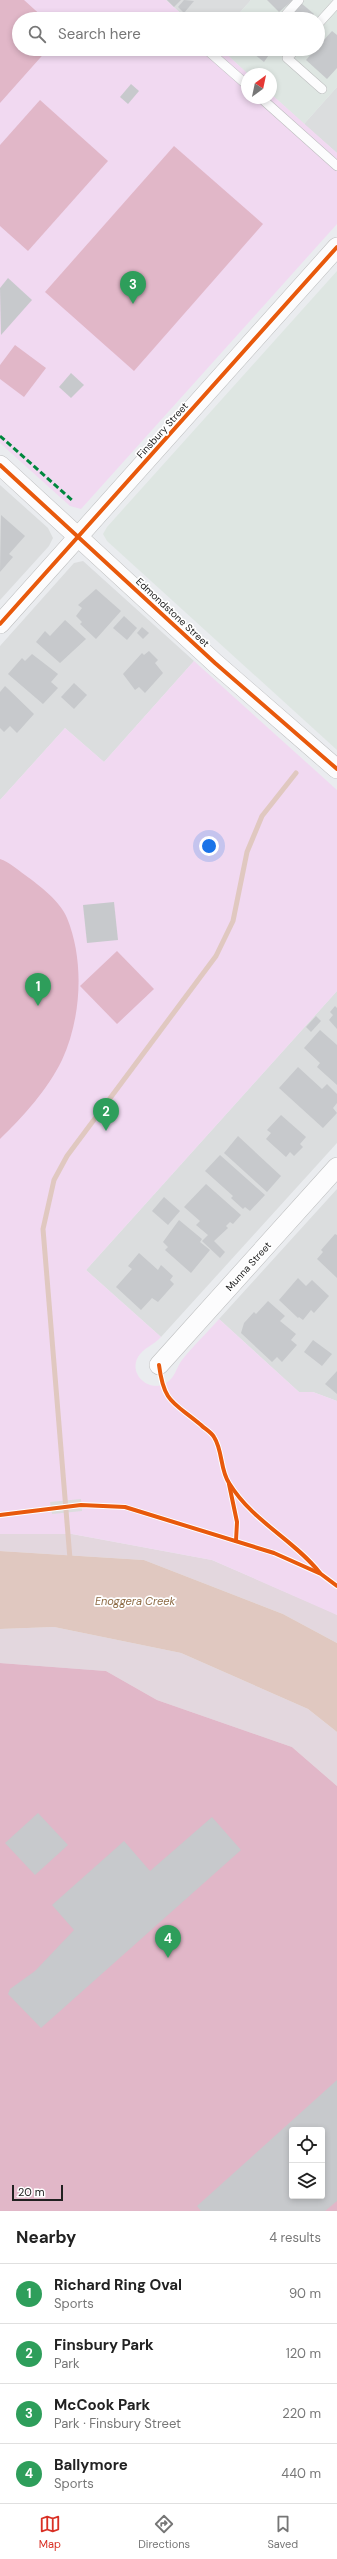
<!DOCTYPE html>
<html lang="en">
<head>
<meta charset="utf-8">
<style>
	body { margin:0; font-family:"DM Sans",sans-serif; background:#f2f2f2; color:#222 }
	.controls { position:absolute; right:12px; bottom:12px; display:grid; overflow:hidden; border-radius:4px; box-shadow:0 2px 6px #0003 }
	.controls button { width:36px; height:36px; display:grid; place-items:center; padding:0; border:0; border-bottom:1px solid #e0e0e0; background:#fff; color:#222; font:20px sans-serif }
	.compass { position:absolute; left:241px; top:68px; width:36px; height:36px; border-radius:50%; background:#fff; box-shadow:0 2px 6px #0003; rotate:33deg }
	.scale { position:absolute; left:12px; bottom:10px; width:51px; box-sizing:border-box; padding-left:4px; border:2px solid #212121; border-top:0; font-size:11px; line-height:14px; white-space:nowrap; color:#212121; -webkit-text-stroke:3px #fff; paint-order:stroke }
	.you { position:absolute; left:209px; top:846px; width:14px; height:14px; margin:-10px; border:3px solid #fff; border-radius:50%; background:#1a73e8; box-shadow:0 0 0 6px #1a73e833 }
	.badge { display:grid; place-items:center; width:26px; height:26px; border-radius:50%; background:#d93025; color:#fff; font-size:13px; font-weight:700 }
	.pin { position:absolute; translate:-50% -33px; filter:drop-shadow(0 1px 2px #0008) }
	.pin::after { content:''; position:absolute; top:21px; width:14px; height:12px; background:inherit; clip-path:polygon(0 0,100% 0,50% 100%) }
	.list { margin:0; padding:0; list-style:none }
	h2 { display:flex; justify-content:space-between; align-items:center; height:52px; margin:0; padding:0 16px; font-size:17px }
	h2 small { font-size:13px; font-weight:400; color:#767676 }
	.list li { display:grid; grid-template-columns:26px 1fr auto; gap:12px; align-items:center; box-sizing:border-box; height:60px; padding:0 16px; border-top:1px solid #e0e0e0 }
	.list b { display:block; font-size:15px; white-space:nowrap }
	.list p { margin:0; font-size:13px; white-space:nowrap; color:#767676 }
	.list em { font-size:13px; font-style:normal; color:#767676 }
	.icon { flex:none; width:22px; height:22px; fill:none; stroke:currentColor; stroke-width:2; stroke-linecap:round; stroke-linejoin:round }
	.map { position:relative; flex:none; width:337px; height:2211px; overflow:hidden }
	.search { position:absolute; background:#fff; box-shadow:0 2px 6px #0003; left:12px; right:12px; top:12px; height:44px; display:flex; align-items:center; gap:10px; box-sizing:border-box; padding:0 14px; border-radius:22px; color:#767676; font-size:15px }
	.sheet { height:292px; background:#fff }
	nav { display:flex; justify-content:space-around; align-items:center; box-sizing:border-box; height:56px; border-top:1px solid #e0e0e0; background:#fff; font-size:11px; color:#767676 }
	nav a { display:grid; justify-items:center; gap:2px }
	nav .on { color:#d93025 }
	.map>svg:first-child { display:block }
</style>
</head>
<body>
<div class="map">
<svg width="337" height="2211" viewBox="0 0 337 2211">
	<rect width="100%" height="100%" fill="#eaecef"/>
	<g fill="#dbddde">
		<path d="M 166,0 L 251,0 L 234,19 L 187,19 Z"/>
		<path d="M 337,87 L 337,153 L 304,124 Z"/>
		<path d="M 0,485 L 48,528 L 53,538 L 49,546 L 0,600 Z"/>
		<path d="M 83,561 L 194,661 L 104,762 L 65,728 L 0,800 L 0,646 L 74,563 Z"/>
		<path d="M 337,991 L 337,1143 L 161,1337 L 86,1270 Z"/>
		<path d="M 337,1189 L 337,1401 L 313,1392 L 299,1392 L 219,1319 Z"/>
	</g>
	<g fill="#dee6e2">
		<path d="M 251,0 L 331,0 L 337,5 L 337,87 L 304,124 L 271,94 L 271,74 L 248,74 L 221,49 L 318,49 L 318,19 L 234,19 Z"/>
		<path d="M 337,271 L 337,750 L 107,541 L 103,534 L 107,527 Z"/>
	</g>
	<g fill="#e3d7de">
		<path d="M 0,1534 L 72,1534 L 212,1560 L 334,1613 L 337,1615 L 337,1643 L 283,1614 L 144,1560 L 0,1551 Z"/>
		<path d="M 54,1627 L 181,1653 L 308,1709 L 337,1732 L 337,1786 L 292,1747 L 157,1700 L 106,1671 L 0,1663 L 0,1629 Z"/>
	</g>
	<g fill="#f1d9f1">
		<path d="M 0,0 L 166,0 L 187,19 L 19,19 L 19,49 L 221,49 L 248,74 L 247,98 L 271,98 L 271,94 L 337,153 L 337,224 L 81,509 L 70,506 L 0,443 Z"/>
		<path d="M 194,661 L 337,790 L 337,991 L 86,1270 L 161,1337 C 154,1345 143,1348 138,1357 C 128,1375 150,1393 166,1383 C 175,1378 176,1368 182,1360 C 193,1346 207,1333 219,1319 L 299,1392 L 313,1392 L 337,1401 L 337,1615 L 212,1560 L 72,1534 L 0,1534 L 0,800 L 65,728 L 104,762 Z"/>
	</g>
	<g fill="#e1b7c8" fill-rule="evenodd">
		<path d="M 0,0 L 24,0 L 45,19 L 19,19 L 19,49 L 48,49 L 0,103 Z"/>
		<path d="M 40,100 L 108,161 L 28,251 L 0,226 L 0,145 Z"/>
		<path d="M 174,146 L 263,224 L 134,371 L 45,292 Z"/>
		<path d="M 15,345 L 46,368 L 24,397 L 0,379 L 0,365 Z"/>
		<path d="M 0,859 C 9,862 18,870 25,875 C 39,885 61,902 67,918 C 85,962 81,1019 62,1060 C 48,1089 23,1117 0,1139 Z"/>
		<path d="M 117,951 L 154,989 L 117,1024 L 80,986 Z"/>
		<path d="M 0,1663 L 106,1671 L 157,1700 L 292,1747 L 337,1786 L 337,2211 L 0,2211 ZM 292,2130 L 322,2130 L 322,2196 L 292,2196 Z"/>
	</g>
	<path fill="#e0c8c0" d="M 0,1551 L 144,1560 L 283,1614 L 337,1643 L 337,1732 L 308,1709 L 181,1653 L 54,1627 L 0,1629 Z"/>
	<path fill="#dcdcde" d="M 81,1499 L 82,1511 L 52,1514 L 50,1502 Z"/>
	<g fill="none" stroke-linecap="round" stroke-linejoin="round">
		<path stroke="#e0c8c0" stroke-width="5" d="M 70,1559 L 43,1229 L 54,1180 L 67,1156 L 216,956 L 233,921 L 247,852 L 262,816 L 296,773"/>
	</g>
	<g fill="#c7c9cc" fill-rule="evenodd">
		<path d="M 167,0 L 181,0 L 174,7 Z"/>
		<path d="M 184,0 L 194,1 L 184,13 L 178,7 Z"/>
		<path d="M 267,0 L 293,0 L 279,12 Z"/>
		<path d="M 301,3 L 314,14 L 309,19 L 286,19 Z"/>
		<path d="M 332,31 L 337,35 L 337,68 L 327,79 L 306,60 Z"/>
		<path d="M 255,49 L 273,49 L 264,62 L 254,54 L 257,51 Z"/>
		<path d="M 131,84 L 139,91 L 128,104 L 120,97 Z"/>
		<path d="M 8,278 L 32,300 L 1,335 L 0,288 Z"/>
		<path d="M 71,373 L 84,385 L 71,398 L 59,387 Z"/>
		<path d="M 1,515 L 25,536 L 9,554 L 13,557 L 0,572 Z"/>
		<path d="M 96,589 L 121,611 L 96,639 L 80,624 L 82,622 L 76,616 L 82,608 L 78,605 Z"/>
		<path d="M 124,616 L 137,628 L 127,640 L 113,628 Z"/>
		<path d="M 65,620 L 86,639 L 60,663 L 36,642 L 45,631 L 50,636 Z"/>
		<path d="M 142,627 L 149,633 L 143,639 L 137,633 Z"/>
		<path d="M 149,651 L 158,660 L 155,663 L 163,673 L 145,693 L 139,687 L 135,690 L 123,674 L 142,653 L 144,655 Z"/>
		<path d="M 32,654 L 58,674 L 51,682 L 58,688 L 43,704 L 8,674 L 22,658 L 25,661 Z"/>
		<path d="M 74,683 L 87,695 L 74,709 L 61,697 Z"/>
		<path d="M 5,686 L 34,714 L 17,733 L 10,726 L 4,732 L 0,728 L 0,692 Z"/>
		<path d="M 114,902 L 118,940 L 87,943 L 83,905 Z"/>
		<path d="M 335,1006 L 337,1008 L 337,1029 L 329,1020 L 333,1015 L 330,1012 Z"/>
		<path d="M 316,1016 L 321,1021 L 311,1032 L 306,1027 Z"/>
		<path d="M 320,1030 L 337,1045 L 337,1085 L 317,1067 L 320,1063 L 304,1048 Z"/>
		<path d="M 298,1067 L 322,1089 L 327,1084 L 337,1094 L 337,1103 L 333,1108 L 337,1113 L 323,1128 L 279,1088 Z"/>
		<path d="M 281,1115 L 306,1137 L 300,1144 L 303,1147 L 294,1156 L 290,1152 L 286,1157 L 266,1139 L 271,1133 L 267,1130 Z"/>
		<path d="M 238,1136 L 281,1176 L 267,1192 L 224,1153 Z"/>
		<path d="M 220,1155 L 265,1195 L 250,1211 L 245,1207 L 243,1209 L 231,1198 L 233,1196 L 205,1171 Z"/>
		<path d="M 206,1184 L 241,1215 L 233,1224 L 230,1222 L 226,1226 L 228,1228 L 214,1241 L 225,1252 L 220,1258 L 202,1241 L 208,1235 L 196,1225 L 200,1221 L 184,1207 Z"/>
		<path d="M 164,1197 L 180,1211 L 168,1225 L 152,1211 Z"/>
		<path d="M 179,1220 L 202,1239 L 200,1242 L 210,1250 L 191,1273 L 165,1250 L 168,1247 L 163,1242 Z"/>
		<path d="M 335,1234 L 337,1235 L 337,1278 L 317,1259 L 323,1252 L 321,1250 Z"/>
		<path d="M 139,1253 L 158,1270 L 161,1265 L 173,1276 L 170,1280 L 174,1284 L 158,1302 L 152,1298 L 141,1310 L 116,1287 L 132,1269 L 128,1266 Z"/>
		<path d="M 298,1278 L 306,1286 L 312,1280 L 329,1296 L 314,1313 L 311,1310 L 303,1320 L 299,1317 L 298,1318 L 279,1300 Z"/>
		<path d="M 268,1301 L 285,1316 L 280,1321 L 296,1334 L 291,1340 L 297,1345 L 282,1362 L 277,1357 L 272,1362 L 241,1333 L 244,1323 L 254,1312 L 256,1314 Z"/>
		<path d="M 313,1340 L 332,1354 L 322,1366 L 304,1352 Z"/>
		<path d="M 337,1371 L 337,1394 L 325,1384 Z"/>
		<path d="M 38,1813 L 68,1845 L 35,1875 L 5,1843 Z"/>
		<path d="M 212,1817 L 241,1850 L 41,2028 L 8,1994 L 10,1989 L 35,1971 L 74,1930 L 52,1905 L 124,1841 L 150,1871 Z"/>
		<path d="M 337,2080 L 337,2201 L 325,2211 L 201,2211 L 197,2206 ZM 292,2130 L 322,2130 L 322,2196 L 292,2196 Z"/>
	</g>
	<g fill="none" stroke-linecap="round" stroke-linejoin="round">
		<g stroke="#bdbebf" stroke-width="10">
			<g id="service">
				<path d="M 282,19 L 299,0"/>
				<path d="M 318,24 L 337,3"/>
				<path d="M 206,49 L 247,85"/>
				<path d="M 296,49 L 287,58 L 322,89"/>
				<path d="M 261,98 L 337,166"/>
			</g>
		</g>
		<g stroke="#bdbebf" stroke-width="20">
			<g id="minor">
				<path d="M 0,465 L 215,663 L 337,769"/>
				<path d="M 0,624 L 337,247"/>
				<path d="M 159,1365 L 337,1167"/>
			</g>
		</g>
		<use href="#service" stroke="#fcfcfd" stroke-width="9"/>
		<use href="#minor" stroke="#fcfcfd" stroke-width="19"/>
		<path stroke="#00873e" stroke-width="3" stroke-dasharray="6 3" stroke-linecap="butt" d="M 0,436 L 73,501"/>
		<g stroke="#fff" stroke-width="6">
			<g id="cycleway">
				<path d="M 0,465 L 215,663 L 337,769"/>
				<path d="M 0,624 L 337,247"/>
				<path d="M 159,1365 C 164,1404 174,1402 201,1425 C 205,1429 211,1432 214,1437 C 223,1451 220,1470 229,1483 C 253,1522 293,1539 320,1573"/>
				<path d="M 229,1484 L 237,1522 L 236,1541"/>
				<path d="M 0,1515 L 81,1505 L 125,1507 L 274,1553 L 321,1574 L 337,1586"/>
			</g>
		</g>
		<use href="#cycleway" stroke="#e8590c" stroke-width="4"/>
	</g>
	<g text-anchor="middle" stroke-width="3.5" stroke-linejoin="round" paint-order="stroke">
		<g font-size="10" fill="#212121" stroke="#fff">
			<text transform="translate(162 430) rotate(-48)" y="4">Finsbury Street</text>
			<text transform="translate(173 612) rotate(43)" y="4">Edmondstone Street</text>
			<text transform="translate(248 1266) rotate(-48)" y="4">Munna Street</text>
		</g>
		<g font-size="11" font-style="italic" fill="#8d6b45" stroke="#fff">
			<text x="135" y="1605">Enoggera Creek</text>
		</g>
	</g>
</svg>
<div class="controls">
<button><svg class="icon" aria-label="locate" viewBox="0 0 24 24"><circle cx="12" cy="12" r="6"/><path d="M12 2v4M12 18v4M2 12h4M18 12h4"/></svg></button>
<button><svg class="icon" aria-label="layers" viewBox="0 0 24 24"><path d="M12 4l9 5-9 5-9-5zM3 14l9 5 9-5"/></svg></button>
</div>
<svg class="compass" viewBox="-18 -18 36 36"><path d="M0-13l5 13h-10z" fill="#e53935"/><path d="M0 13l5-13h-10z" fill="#767676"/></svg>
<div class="scale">20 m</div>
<div class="you"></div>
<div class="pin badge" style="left:38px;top:1006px;background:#2e9e5b">1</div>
<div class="pin badge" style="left:106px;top:1131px;background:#2e9e5b">2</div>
<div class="pin badge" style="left:133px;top:304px;background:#2e9e5b">3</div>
<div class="pin badge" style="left:168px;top:1958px;background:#2e9e5b">4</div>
<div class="search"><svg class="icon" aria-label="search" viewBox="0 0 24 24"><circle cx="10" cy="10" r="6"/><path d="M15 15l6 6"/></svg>Search here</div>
</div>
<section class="sheet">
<h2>Nearby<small>4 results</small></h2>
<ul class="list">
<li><span class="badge" style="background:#2e9e5b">1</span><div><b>Richard Ring Oval</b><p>Sports</p></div><em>90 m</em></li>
<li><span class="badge" style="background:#2e9e5b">2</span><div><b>Finsbury Park</b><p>Park</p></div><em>120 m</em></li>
<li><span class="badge" style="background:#2e9e5b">3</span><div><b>McCook Park</b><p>Park · Finsbury Street</p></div><em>220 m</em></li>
<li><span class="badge" style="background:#2e9e5b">4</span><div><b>Ballymore</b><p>Sports</p></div><em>440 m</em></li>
</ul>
</section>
<nav>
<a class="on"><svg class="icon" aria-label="map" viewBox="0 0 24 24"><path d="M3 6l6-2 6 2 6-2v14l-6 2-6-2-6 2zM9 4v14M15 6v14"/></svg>Map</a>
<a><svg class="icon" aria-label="directions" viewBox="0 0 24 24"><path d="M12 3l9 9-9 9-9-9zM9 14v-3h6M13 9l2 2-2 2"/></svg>Directions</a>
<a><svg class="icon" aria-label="saved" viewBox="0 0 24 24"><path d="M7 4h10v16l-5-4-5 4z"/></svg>Saved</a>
</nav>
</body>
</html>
